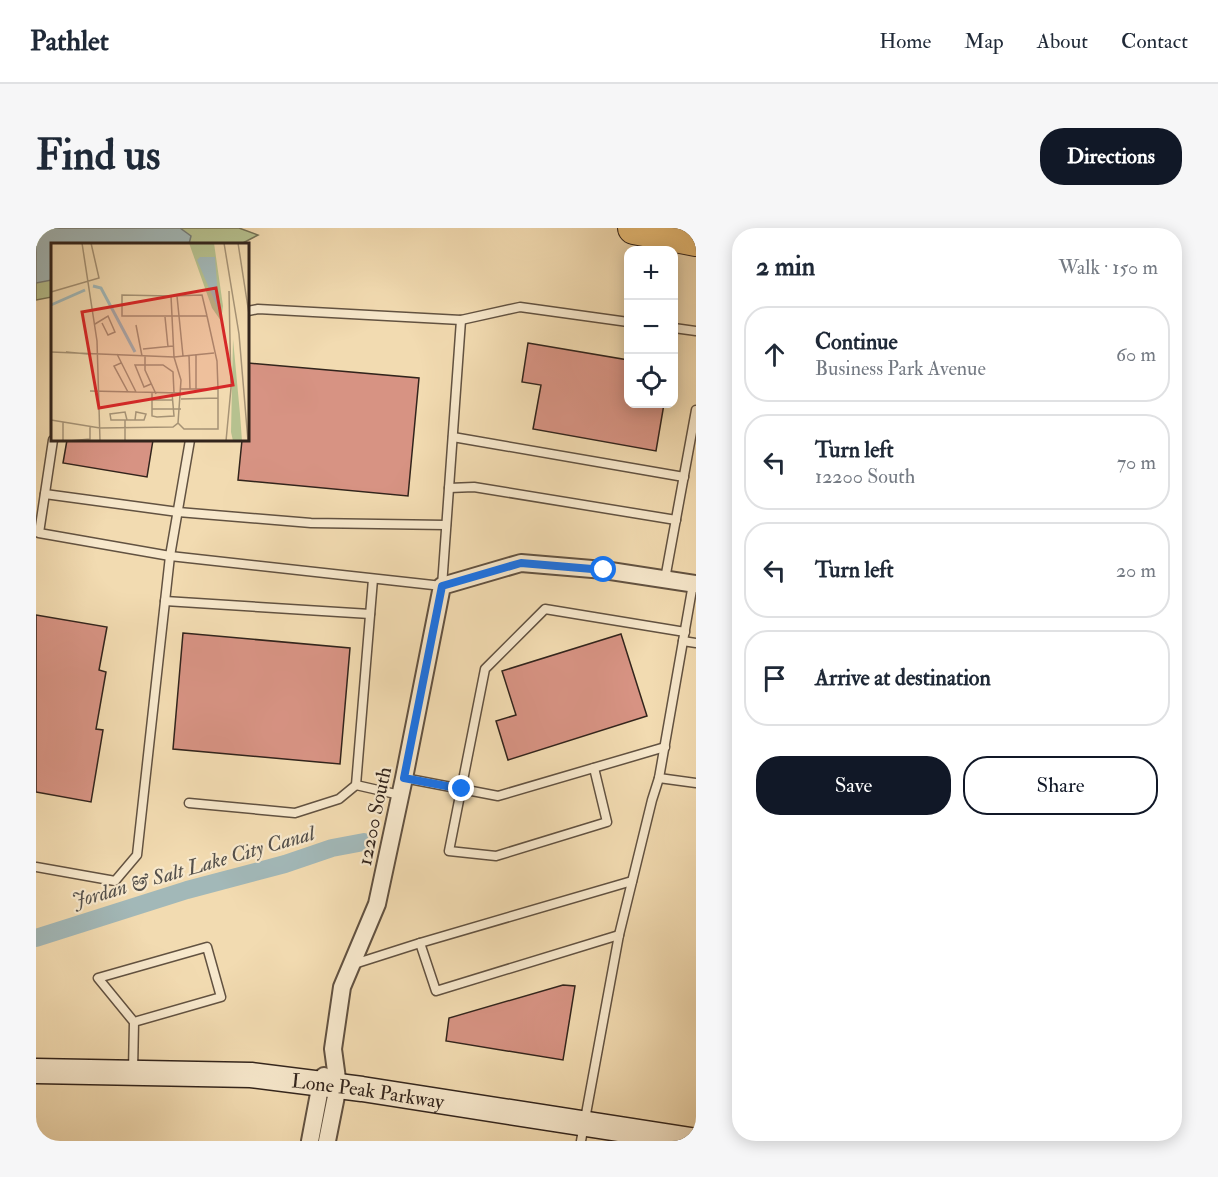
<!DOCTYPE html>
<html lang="en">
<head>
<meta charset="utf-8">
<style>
	body { margin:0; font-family:"IM FELL Double Pica",serif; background:#f6f6f7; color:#1f2937 }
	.controls { position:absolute; right:18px; top:18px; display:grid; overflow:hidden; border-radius:12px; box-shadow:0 3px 15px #0003 }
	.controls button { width:54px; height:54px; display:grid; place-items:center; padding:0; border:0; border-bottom:2px solid #e0e1e3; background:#fff; color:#1f2937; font:30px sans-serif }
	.stop { position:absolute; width:18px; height:18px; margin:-14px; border:4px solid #1a73e8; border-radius:50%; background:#fff }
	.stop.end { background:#1a73e8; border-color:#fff; box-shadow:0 2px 6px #0008 }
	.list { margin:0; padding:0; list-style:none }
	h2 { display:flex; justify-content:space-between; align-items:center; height:78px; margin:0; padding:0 24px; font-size:26px }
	h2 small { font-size:20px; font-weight:400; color:#747a83 }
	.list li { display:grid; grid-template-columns:39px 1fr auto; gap:18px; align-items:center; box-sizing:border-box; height:96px; margin:0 12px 12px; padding:0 12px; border:2px solid #e0e1e3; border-radius:24px }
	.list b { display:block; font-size:22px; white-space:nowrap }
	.list p { margin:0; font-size:20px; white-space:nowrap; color:#747a83 }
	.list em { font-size:20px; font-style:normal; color:#747a83 }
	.actions { display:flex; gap:12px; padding:18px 24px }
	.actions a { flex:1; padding:14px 0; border:2px solid #111827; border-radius:24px; text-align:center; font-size:21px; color:#111827 }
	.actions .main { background:#111827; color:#fff }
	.icon { flex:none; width:33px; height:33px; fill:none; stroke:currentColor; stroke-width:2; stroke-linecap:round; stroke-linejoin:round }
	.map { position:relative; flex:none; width:660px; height:913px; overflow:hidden; border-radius:24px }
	header { display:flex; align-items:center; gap:36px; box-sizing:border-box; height:84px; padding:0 30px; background:#fff; border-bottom:2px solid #e0e1e3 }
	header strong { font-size:28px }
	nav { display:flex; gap:33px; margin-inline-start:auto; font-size:21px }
	.intro { display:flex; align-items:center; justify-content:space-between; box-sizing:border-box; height:144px; padding:0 36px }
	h1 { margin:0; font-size:42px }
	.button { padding:15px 27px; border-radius:24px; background:#111827; color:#fff; font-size:21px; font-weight:700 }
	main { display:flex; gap:36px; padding:0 36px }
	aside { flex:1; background:#fff; border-radius:24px; box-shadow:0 3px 15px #0003 }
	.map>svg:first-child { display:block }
</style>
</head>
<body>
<header>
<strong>Pathlet</strong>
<nav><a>Home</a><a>Map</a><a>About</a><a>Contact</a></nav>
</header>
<div class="intro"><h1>Find us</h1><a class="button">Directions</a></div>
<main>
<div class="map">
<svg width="660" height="913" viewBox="0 0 660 913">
	<rect width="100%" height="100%" fill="#f2dbb1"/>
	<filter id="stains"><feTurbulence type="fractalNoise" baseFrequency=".00333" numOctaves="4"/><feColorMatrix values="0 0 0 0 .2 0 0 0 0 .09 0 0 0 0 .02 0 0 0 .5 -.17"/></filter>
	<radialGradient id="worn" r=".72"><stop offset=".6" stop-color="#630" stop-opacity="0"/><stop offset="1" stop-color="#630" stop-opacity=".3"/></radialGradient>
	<path fill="#b6c18f" stroke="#747256" stroke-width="1.5" d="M 0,0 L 203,0 L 222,7 L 205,16 L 16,16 L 16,69 L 0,72 Z"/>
	<path fill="#a2b8b8" stroke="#757d7a" stroke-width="1.5" d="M 0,0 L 144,0 L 155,8 L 153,16 L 16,16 L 16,52 L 0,55 Z"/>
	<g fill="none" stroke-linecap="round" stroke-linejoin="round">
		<path stroke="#a2b8b8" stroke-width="18" d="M 0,710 L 151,662 L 249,636 L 296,620 L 328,614"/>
	</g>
	<g fill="#d79383" stroke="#32241c" stroke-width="1.5">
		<path d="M 492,115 L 592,132 L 592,176 L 628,176 L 620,223 L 497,201 L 505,157 L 486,154 Z"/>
		<path d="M 212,135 L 383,150 L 372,268 L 202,252 L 206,212 L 212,212 Z"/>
		<path d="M 31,212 L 117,212 L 111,249 L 27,235 Z"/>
		<path d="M 0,387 L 71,399 L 63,442 L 70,444 L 60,501 L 67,502 L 55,574 L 0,564 Z"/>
		<path d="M 147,405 L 314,420 L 304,536 L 137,521 Z"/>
		<path d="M 585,406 L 611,488 L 472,532 L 460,493 L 480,487 L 466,443 Z"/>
		<path d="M 527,757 L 539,758 L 527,832 L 410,813 L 413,790 Z"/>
	</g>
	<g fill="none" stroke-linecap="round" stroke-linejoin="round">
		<g stroke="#625241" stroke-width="11">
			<g id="service">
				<path d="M 212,83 L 222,81 L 425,92 L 484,79 L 592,94"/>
				<path d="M 638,100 L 660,103"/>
				<path d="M 417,209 L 648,249"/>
				<path d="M 17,212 L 3,305 L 134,328 L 406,358 L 425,92"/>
				<path d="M 413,260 L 438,259 L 640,292"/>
				<path d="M 9,266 L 142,284 L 275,295 L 410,297"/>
				<path d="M 629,351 L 660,182"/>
				<path d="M 129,373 L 334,386"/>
				<path d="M 647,413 L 660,415"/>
				<path d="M 558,540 L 571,594 L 460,628 L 413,623 L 449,441 L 509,381 L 649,404"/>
				<path d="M 368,550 L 462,568 L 629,519"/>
				<path d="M 623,550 L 660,555"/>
				<path d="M 320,557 L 364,567"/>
				<path d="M 153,575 L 259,585 L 303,571 L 320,557 L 337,351"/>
				<path d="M 0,639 L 79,653 L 101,627 L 134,328 L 154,212"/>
				<path d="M 384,715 L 400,763 L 583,707"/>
				<path d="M 315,737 L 384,715 L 596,653"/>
				<path d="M 97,843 L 98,794 L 62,750 L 171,719 L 185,769 L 98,794"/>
				<path d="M 545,913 L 583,707 L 616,572 L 623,550 L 657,356"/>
			</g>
		</g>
		<g stroke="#625241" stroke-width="20">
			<g id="minor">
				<path d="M 274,913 L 285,855 L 288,848"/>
				<path d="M 291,913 L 302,858 L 297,821 L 306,759 L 341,676 L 368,550 L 406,358 L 485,335 L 568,342 L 660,356"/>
			</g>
		</g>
		<g stroke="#32241c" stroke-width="27">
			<g id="secondary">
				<path id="s1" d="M 0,843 L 215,847 L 326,861 L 660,913"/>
			</g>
		</g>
		<g stroke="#32241c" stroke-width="34">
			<path id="motorway" d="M 598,0 L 660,12"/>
		</g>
		<use href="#service" stroke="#f7e8cc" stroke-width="8"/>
		<use href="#minor" stroke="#f7e8cc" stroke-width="16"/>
		<use href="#secondary" stroke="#f7e8cc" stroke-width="24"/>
		<use href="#motorway" stroke="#e9be78" stroke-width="32"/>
	</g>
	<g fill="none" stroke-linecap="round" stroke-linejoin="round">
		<path stroke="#1a73e8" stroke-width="8" d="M 426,561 L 368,550 L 406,358 L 485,335 L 568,342"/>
	</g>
	<g text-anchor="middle" stroke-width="4.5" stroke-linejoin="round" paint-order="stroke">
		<g font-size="20" fill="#32241c" stroke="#f7e8cc">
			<text transform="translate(338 588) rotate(-78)" y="7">12200 South</text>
			<text dy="7" stroke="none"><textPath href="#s1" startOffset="333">Lone Peak Parkway</textPath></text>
		</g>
		<g font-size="21" font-style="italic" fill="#54504b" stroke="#f7e8cc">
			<text transform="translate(157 639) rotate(-16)" y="7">Jordan &amp; Salt Lake City Canal</text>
		</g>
	</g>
	<g transform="translate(15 15)">
		<rect width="198" height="198" fill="#f2dbb1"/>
		<path d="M 138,0 L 163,0 L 172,63 L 170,78 L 161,65 ZM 182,96 L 189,171 L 191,198 L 182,198 L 180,189 Z" fill="#b6c18f"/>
		<path d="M 149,14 L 164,14 L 168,68 L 146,17 Z" fill="#a2b8b8"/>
		<path fill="none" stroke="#a2b8b8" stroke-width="3" d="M 42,43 L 50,45 L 84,109M 0,62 L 34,47"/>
		<path fill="none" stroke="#a59275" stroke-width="1.5" d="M 31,0 L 46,98 L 49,198M 173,0 L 188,91 L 197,198M 187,0 L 198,71M 0,49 L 48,35 L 40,0M 120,53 L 71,52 L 71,73 L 156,73 L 166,118 L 167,146 L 130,146M 126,53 L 132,113M 114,74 L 117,104M 44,81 L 57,73 L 64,89 L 57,92 L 51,80M 85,82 L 91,113M 92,106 L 122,103M 0,109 L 123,114 L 163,110M 15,109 L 37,111M 66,111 L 85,149M 145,111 L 145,146M 138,112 L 139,146M 94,113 L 94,127 L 105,151M 70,120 L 63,123 L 77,149M 100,141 L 93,144 L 84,122 L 112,122 L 122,129 L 123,150M 39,148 L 130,150M 101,150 L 101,173 L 106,174 L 123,173 L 121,150M 130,156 L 167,155M 101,157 L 121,157M 101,166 L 130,166M 0,177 L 49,185 L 122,184 L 127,180 L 130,137 L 123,114 L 120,53 L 151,52 L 156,73M 74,177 L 74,198M 76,177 L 74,169 L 59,171 L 60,177 L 93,177 L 95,171 L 85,169 L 84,177M 12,179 L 12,198M 127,180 L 133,186 L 167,186 L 167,146M 18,198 L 39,196 L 39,184M 175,198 L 180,145 L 178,48"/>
		<path fill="#d62828" fill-opacity="0.15" stroke="#d62828" stroke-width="3" d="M 165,45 L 182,142 L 48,165 L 31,69 Z"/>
		<rect width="198" height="198" fill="none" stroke="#32241c" stroke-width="3"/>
	</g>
	<rect width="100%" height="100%" filter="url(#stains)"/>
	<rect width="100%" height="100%" fill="url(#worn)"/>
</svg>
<div class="controls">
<button>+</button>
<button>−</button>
<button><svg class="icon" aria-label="locate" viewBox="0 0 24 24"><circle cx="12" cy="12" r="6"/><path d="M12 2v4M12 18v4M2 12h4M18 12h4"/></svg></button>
</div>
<div class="stop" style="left:568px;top:342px"></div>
<div class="stop end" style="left:426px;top:561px"></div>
</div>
<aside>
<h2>2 min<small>Walk · 150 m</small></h2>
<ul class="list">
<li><svg class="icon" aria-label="ahead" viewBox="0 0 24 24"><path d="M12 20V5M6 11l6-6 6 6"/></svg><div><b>Continue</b><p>Business Park Avenue</p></div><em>60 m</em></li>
<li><svg class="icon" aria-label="left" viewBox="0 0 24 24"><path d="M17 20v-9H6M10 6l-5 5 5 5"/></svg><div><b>Turn left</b><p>12200 South</p></div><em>70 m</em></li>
<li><svg class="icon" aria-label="left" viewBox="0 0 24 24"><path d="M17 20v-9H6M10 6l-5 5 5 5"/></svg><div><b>Turn left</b></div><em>20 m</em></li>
<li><svg class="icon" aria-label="arrive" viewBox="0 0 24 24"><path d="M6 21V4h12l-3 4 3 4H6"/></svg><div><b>Arrive at destination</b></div></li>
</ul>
<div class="actions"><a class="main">Save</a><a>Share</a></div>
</aside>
</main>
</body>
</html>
